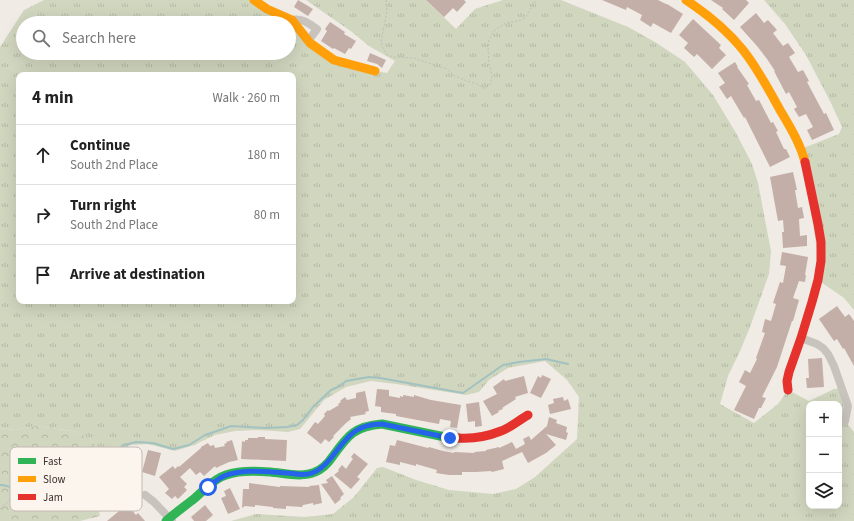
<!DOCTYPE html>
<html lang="en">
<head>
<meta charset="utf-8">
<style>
	body { margin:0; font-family:"Source Sans 3",sans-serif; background:#f6f6f6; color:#222 }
	.controls { position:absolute; right:12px; bottom:12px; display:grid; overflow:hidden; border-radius:8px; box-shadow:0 4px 16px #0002 }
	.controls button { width:36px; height:36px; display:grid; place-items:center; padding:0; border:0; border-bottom:1px solid #e0e0e0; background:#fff; color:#222; font:20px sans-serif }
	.stop { position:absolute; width:12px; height:12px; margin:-9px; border:3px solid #2563eb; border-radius:50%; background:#fff }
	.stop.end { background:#2563eb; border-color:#fff; box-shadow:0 1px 4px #0008 }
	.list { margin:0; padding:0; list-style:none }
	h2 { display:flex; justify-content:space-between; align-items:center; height:52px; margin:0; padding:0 16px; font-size:17px }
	h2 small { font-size:13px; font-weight:400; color:#767676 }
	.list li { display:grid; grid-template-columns:26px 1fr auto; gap:12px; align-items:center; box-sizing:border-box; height:60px; padding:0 16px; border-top:1px solid #e0e0e0 }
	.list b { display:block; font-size:15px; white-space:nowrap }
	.list p { margin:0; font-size:13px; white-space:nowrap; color:#767676 }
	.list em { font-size:13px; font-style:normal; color:#767676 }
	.icon { flex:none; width:22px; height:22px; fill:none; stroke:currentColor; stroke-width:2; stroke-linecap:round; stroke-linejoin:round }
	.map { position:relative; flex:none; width:854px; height:521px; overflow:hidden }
	.search { position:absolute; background:#fff; box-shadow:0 4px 16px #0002; left:16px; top:16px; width:280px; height:44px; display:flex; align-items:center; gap:10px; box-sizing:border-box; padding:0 14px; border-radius:22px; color:#767676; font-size:15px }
	.panel { position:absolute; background:#fff; box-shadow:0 4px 16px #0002; left:16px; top:72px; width:280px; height:232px; border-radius:8px }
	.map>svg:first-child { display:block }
</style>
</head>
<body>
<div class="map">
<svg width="854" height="521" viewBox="0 0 854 521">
	<defs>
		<pattern id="grass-tufts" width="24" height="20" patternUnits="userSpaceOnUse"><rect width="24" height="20" fill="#d1d6bf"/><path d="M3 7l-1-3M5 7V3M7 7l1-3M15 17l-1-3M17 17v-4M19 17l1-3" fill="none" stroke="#b4b8a4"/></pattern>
		<pattern id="park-crowns" width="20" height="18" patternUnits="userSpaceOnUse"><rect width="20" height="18" fill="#d1d6bf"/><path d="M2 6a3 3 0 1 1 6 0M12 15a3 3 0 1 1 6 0" fill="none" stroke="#b4b8a4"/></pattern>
	</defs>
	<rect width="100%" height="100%" fill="#f0ebe5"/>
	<g fill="url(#grass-tufts)" fill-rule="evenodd">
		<path d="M 44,0 L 254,0 L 292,20 L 328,56 L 375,71 L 387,73 L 395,61 L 369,46 L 352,32 L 306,0 L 426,0 L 456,29 L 475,9 L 503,0 L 561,0 L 628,27 L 655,42 L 685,62 L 713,95 L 736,133 L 752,164 L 758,183 L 771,251 L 769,274 L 750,327 L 740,351 L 728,376 L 720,404 L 754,423 L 778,404 L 788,390 L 809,401 L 834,389 L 842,388 L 845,421 L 854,432 L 854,521 L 231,521 L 256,514 L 305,517 L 333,514 L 354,497 L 377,468 L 383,467 L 416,480 L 449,490 L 493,494 L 516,489 L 535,477 L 577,439 L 579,397 L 567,380 L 545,361 L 508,368 L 489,380 L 479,392 L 466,395 L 396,384 L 371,381 L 346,387 L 324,400 L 300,429 L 288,432 L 258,430 L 235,431 L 215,435 L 194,445 L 175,451 L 148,444 L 131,445 L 107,459 L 89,438 L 73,431 L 35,426 L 15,430 L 0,428 L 0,47 L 24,10 ZM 23,23 L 289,23 L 289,53 L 23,53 ZM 19,75 L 293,75 L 293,301 L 19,301 ZM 809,404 L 839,404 L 839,506 L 809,506 Z"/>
		<path d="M 764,0 L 854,0 L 854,310 L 844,298 L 818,280 L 820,268 L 801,149 L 839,134 L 842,127 L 830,101 L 806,55 L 785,24 Z"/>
	</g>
	<path fill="url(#park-crowns)" d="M 35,426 L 73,431 L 89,438 L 107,459 L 131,480 L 145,495 L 99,512 L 100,516 L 80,521 L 0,521 L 0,428 L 15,430 Z"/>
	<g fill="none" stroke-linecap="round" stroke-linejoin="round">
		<g stroke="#a1c2c1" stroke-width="2">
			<path d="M 0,485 C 10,485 18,491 26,497 L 34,496 L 64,499 L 68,502 L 78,502 L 83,496 L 88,493 L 123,495 L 131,494 L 142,495"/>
			<path d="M 64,499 L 77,479 L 87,470 L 124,445 L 136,442 L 153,443 L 173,449 L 189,445 L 205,435 L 217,431 L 231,426 L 266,428 L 287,427 L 297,425 L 303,420 L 313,407 L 331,390 L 340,386 L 346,381 L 369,377 L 380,378 L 463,393 L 503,365 L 519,362 L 546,359 L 568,364"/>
		</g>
	</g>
	<g fill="#c3afa7">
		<path d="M 298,0 L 313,9 L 308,16 L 294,7 Z"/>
		<path d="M 426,0 L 464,0 L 466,2 L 457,12 L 453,8 L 444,17 Z"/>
		<path d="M 602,0 L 658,0 L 666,4 L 667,4 L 683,14 L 671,33 L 653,23 L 651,27 L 640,20 L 642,15 L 627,7 L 626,10 Z"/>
		<path d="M 711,0 L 746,0 L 749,3 L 734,20 L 722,9 L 723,8 Z"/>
		<path d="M 756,13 L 764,23 L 768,20 L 777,30 L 773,33 L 783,46 L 788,43 L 795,53 L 789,57 L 798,72 L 803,70 L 809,81 L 807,82 L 824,114 L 826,113 L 834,130 L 812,140 L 807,130 L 813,127 L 806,114 L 799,117 L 794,109 L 797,107 L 789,92 L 786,94 L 774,71 L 775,71 L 767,59 L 757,46 L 740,27 Z"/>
		<path d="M 693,19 L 721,45 L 719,48 L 726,55 L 712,69 L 697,54 L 694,57 L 684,48 L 688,43 L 679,35 Z"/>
		<path d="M 330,22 L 345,32 L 344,34 L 356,41 L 351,49 L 349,48 L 345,54 L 334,48 L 333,49 L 321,41 L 327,31 L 325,29 Z"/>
		<path d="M 370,53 L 386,60 L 382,68 L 377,64 L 367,61 Z"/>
		<path d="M 735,62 L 738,67 L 737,67 L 749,84 L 747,85 L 756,101 L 759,100 L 771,123 L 773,122 L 778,131 L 776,132 L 784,149 L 786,149 L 790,157 L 770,167 L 745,117 L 744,118 L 731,96 L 727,99 L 719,87 L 725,83 L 718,73 Z"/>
		<path d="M 793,172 L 797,190 L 795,190 L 798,208 L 802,207 L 804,218 L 799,219 L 800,236 L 807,235 L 807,246 L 783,248 L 782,232 L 784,232 L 783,220 L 778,221 L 770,177 Z"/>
		<path d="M 782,252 L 808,257 L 805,275 L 806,275 L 805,282 L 799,281 L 793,298 L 799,300 L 793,321 L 792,321 L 777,367 L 762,397 L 766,398 L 761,408 L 759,408 L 754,419 L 734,410 L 746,386 L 739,382 L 745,370 L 750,373 L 757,359 L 756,358 L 765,333 L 762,332 L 765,319 L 771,321 L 776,304 L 773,303 L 780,282 L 783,283 L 786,266 L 780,265 Z"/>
		<path d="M 837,306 L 845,317 L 849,314 L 854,321 L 854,366 L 844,348 L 843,349 L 837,339 L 834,341 L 819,319 Z"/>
		<path d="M 822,358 L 824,387 L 807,388 L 806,378 L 809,378 L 808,359 Z"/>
		<path d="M 542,375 L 551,379 L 541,398 L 530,393 L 538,376 L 541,378 Z"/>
		<path d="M 524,376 L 528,393 L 515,397 L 516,399 L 502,408 L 503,409 L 498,411 L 499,412 L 492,416 L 483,401 L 497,394 L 493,387 L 504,379 L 505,381 Z"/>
		<path d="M 377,389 L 389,390 L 389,396 L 400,398 L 400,396 L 403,397 L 403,395 L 414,397 L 414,395 L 431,400 L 461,405 L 457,428 L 450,427 L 451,421 L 440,419 L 439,424 L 396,416 L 396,414 L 381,412 L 381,407 L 375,406 Z"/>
		<path d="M 365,391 L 369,411 L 365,412 L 366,414 L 350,417 L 351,419 L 346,423 L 333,436 L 334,437 L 329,442 L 325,439 L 321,444 L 307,433 L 315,422 L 318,424 L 325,416 L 324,414 L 328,410 L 329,411 L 339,405 L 338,404 L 341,402 L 340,401 L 345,397 L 347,400 L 356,398 L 356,393 Z"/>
		<path d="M 563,397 L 564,401 L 568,399 L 571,409 L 550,414 L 548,405 L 554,403 L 553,399 Z"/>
		<path d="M 479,402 L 482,426 L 475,427 L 475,421 L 468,422 L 466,404 Z"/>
		<path d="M 549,417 L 557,420 L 556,423 L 567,427 L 566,432 L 568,433 L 566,440 L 546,434 L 556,445 L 546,453 L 528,463 L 522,452 L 502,461 L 504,469 L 492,472 L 491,471 L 476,472 L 462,472 L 462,475 L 449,475 L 436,473 L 437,470 L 416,464 L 416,466 L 400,462 L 400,465 L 386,462 L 390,445 L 395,446 L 397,440 L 428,448 L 429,447 L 443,451 L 454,453 L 454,452 L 475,453 L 474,452 L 486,451 L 486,450 L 499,447 L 499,448 L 512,442 L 516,449 L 525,444 L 523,439 L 529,436 L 531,440 L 547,426 Z"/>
		<path d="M 258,437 L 265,437 L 265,439 L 287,440 L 286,461 L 241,459 L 242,441 L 245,442 L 245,440 L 248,440 L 248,438 L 258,438 Z"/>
		<path d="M 232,440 L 238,460 L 229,462 L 216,468 L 215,466 L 204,476 L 200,472 L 196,475 L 190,468 L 180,477 L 187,484 L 184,487 L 187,490 L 178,499 L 175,496 L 172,499 L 165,493 L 169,489 L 159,477 L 173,466 L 175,469 L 178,466 L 179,467 L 201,448 L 201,447 L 208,443 L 210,446 L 214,445 L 215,448 L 225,446 L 224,444 L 227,443 L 226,442 Z"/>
		<path d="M 148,450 L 161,453 L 155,476 L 142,472 Z"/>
		<path d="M 354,453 L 368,464 L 357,477 L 360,479 L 351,489 L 334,475 L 339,471 L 338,470 L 342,465 L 346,469 L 352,460 L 353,459 L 351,457 Z"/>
		<path d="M 332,476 L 344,494 L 340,498 L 341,499 L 335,504 L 321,484 L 328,483 L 326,480 Z"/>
		<path d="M 249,483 L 280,487 L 280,486 L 310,487 L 309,486 L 319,485 L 322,503 L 313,505 L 313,503 L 303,505 L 302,507 L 286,506 L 286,509 L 273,508 L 273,507 L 255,505 L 255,507 L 245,506 L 242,508 L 243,489 L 249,489 Z"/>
		<path d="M 230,488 L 240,509 L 228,514 L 221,498 L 226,496 L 224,491 Z"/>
		<path d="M 205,505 L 213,515 L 206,521 L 194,521 L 191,517 Z"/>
		<path d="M 128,506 L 136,515 L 138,513 L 145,521 L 107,521 L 124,507 L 125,509 Z"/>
	</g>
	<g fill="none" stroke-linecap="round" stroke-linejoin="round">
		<g stroke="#c2bbb6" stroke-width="1" stroke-dasharray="2 2" stroke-linecap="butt">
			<path d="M 386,0 L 387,11 L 381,42 L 383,48 L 387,55 L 394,57 L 413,58 L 447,69 L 455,76 L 467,81 L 477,84 L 483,88 L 486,88 L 491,83 L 492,75 L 489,63 L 488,50 L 489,40 L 495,30 L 506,23 L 518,21 L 525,18 L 536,0"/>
			<path d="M 0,509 L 9,501 L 20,487 L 21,482 L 32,472 L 39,468 L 51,467 L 61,463 L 78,454 L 86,453 L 90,451 L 117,476 L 138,491"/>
		</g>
		<g stroke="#c9c3be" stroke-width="8">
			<path d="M 292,20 C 302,18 308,23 317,29 L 308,41"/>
			<path d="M 801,338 L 817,344 L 823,348 L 828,354 L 834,366 L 848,406 L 845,421"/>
			<path d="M 145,495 L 154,502 L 172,521"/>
		</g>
		<path stroke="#30b455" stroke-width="9" d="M 166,521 C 175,513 185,506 195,498 C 203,491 211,482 221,477 C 235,470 255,471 270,472 C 284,473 302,478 315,472 C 323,469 329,462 333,456 C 348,435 355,426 382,424 L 450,438 L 458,438"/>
		<g stroke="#ff9f0a" stroke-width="9">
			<path d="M 254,0 L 267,9 L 292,20 L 310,43 L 334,60 L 375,71"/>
			<path d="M 686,0 C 707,14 727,30 743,50 C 758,69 769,90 780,110 C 790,127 800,143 805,162"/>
		</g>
		<g stroke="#e5322d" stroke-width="9">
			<path d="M 788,390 L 787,381 L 789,372 L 801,338 L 812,302 L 818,280 L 821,261 L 821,242 L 818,224 L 805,162"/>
			<path d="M 458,438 C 473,439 486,437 501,431 C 510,428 519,420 528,415"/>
		</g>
	</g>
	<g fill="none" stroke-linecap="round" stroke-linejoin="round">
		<path stroke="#2563eb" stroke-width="5" d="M 208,487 C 213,483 218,479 224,476 C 244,468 267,472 288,473 C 296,474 304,476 312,473 C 320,471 326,464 331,458 C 347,438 354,424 382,424 L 450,438"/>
	</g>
	<rect x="10" y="447" width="132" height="64" rx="6" fill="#fbf5ee" stroke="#c1bab4" stroke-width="1"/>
	<rect x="18" y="458" width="18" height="6" fill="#30b455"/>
	<rect x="18" y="476" width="18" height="6" fill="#ff9f0a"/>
	<rect x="18" y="494" width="18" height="6" fill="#e5322d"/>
	<g font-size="11" fill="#3b302b">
		<text x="43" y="465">Fast</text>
		<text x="43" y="483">Slow</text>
		<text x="43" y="501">Jam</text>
	</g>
</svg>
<div class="controls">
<button>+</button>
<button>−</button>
<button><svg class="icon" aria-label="layers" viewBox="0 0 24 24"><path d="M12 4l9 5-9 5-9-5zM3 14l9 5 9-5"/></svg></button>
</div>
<div class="stop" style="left:208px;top:487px"></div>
<div class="stop end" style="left:450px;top:438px"></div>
<div class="search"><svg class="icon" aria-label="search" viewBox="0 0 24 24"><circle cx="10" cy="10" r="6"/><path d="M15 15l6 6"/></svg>Search here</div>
<section class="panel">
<h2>4 min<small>Walk · 260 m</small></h2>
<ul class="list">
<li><svg class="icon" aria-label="ahead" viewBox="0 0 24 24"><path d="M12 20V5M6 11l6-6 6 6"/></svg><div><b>Continue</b><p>South 2nd Place</p></div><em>180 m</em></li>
<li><svg class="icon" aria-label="right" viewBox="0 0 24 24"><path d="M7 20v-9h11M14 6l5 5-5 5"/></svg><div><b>Turn right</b><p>South 2nd Place</p></div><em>80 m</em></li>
<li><svg class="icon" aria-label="arrive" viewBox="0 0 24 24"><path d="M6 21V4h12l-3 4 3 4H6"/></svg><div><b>Arrive at destination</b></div></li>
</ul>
</section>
</div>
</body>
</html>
